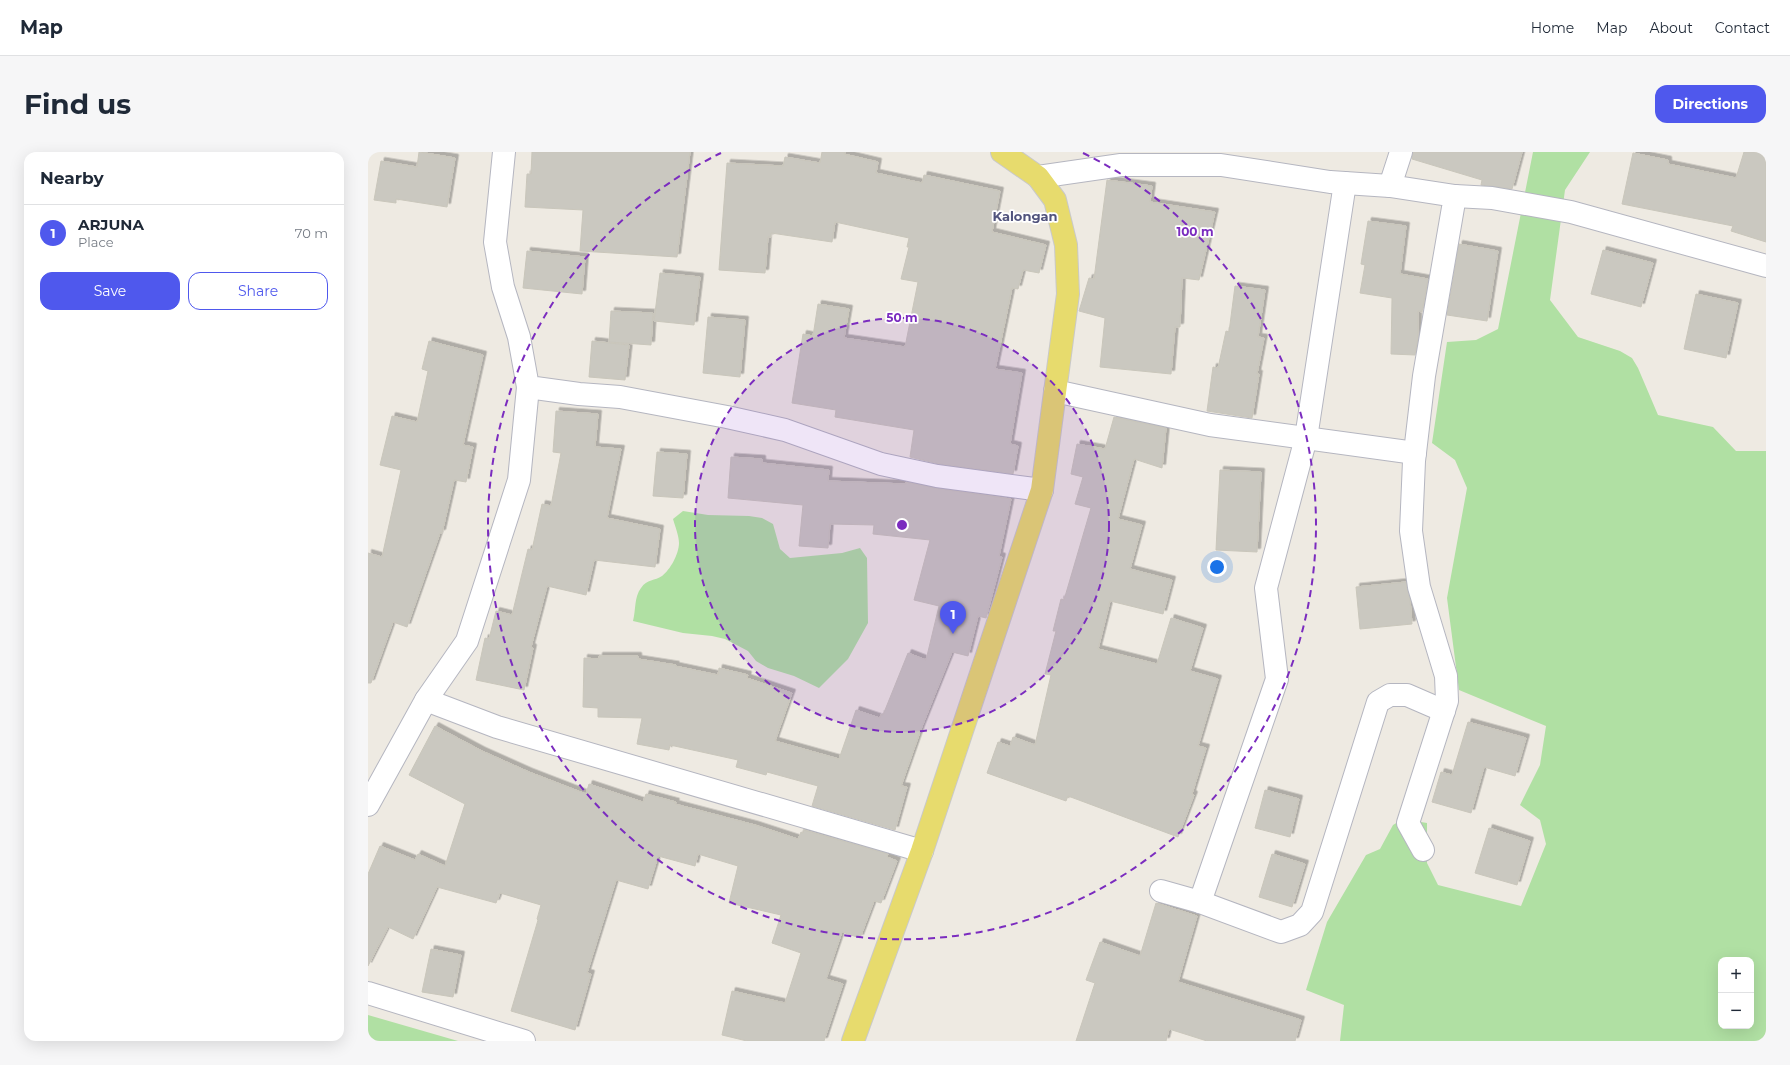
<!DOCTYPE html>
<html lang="en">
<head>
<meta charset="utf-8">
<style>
	body { margin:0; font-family:Montserrat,sans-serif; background:#f6f6f7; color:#1f2937 }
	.controls { position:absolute; right:12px; bottom:12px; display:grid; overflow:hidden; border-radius:8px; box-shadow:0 4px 16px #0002 }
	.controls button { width:36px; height:36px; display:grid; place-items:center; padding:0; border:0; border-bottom:1px solid #e0e1e3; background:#fff; color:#1f2937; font:20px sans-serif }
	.you { position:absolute; left:849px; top:415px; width:14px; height:14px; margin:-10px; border:3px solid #fff; border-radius:50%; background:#1a73e8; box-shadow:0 0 0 6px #1a73e833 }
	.badge { display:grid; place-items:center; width:26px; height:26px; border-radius:50%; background:#4f58ed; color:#fff; font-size:13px; font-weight:700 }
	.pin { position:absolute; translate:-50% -33px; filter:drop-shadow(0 1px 2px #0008) }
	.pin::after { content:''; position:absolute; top:21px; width:14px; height:12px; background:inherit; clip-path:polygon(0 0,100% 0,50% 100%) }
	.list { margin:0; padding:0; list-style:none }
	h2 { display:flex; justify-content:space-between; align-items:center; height:52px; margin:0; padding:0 16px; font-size:17px }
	h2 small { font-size:13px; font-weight:400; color:#747a83 }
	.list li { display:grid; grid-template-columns:26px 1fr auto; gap:12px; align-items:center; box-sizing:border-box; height:56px; padding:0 16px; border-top:1px solid #e0e1e3 }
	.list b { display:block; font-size:15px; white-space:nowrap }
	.list p { margin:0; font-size:13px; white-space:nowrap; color:#747a83 }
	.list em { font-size:13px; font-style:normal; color:#747a83 }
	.actions { display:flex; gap:8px; padding:12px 16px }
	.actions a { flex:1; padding:9px 0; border:1px solid #4f58ed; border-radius:12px; text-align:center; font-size:14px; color:#4f58ed }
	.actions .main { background:#4f58ed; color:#fff }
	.map { position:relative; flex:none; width:1398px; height:889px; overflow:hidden; border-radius:12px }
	header { display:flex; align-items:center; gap:24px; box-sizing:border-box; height:56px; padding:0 20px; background:#fff; border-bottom:1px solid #e0e1e3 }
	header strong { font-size:19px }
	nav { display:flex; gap:22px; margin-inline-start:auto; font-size:14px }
	.intro { display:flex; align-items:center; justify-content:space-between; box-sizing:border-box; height:96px; padding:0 24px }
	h1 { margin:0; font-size:28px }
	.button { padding:10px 18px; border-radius:12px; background:#4f58ed; color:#fff; font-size:14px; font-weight:700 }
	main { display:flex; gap:24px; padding:0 24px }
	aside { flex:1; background:#fff; border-radius:12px; box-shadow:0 4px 16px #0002 }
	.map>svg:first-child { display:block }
</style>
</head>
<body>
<header>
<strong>Map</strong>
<nav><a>Home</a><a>Map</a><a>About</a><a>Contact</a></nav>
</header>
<div class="intro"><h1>Find us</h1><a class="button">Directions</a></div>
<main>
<aside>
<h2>Nearby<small></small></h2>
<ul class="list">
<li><span class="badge">1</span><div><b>ARJUNA</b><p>Place</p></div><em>70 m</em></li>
</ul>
<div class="actions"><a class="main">Save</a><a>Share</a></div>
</aside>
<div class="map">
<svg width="1398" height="889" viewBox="0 0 1398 889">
	<defs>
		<filter id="shadow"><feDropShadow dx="3.5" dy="-3.5" stdDeviation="0" flood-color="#0004"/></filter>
	</defs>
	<rect width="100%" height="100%" fill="#eeeae2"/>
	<g fill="#b0e0a3" fill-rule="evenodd">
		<path d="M 1165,0 L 1222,0 L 1197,38 L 1182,148 L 1210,185 L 1252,199 L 1264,206 L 1270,216 L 1290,263 L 1345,275 L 1368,299 L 1398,299 L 1398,889 L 972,889 L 976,853 L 938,838 L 959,770 L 998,703 L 1012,697 L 1025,673 L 1035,667 L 1059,671 L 1059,711 L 1070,733 L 1153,754 L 1178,692 L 1172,668 L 1152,653 L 1172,613 L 1178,574 L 1091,538 L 1079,446 L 1099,336 L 1087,308 L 1064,291 L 1079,190 L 1108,188 L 1130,177 ZM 1353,808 L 1383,808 L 1383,874 L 1353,874 Z"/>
		<path d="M 315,359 L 340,363 L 381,364 L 394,366 L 405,372 L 412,397 L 422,406 L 474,401 L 492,396 L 499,406 L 500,471 L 480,507 L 451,536 L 426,524 L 400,516 L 388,509 L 380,499 L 357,487 L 344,484 L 315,481 L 265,469 C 268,458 266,445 273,436 C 279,427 287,429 294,424 C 302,418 311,402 311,391 C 311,384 307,374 305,367 Z"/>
		<path d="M 0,863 L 90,889 L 0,889 Z"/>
	</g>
	<g fill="#cac8c0" stroke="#c9c6bb" filter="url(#shadow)">
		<path d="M 51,0 L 87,6 L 79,55 L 28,47 L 28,51 L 6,48 L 13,9 L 49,15 Z"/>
		<path d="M 164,0 L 322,0 L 309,105 L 212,99 L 215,58 L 157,55 L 159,22 L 163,22 Z"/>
		<path d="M 454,0 L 477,0 L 476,2 L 510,10 L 508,21 L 554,31 L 556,23 L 632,39 L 624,80 L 678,93 L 671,121 L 655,118 L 650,137 L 644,136 L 627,217 L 654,221 L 642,292 L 650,294 L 645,322 L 571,312 L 542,305 L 546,278 L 467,265 L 468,258 L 424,251 L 435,182 L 445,184 L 450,152 L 481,157 L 476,186 L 537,195 L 550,130 L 533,127 L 541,95 L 539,95 L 541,86 L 467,70 L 464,90 L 403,81 L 403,85 L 400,85 L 397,121 L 351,118 L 359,11 L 415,14 L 417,5 L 452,11 Z"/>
		<path d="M 1045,0 L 1154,0 L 1144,37 L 1113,33 L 1114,28 L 1044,7 Z"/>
		<path d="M 1376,0 L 1398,0 L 1398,90 L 1363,79 L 1365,74 L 1254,52 L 1265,1 L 1300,8 L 1300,12 L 1368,26 Z"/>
		<path d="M 739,28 L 784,34 L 782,50 L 847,60 L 831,128 L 814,126 L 812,175 L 807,175 L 803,222 L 732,215 L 737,166 L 711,159 L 721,126 L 726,127 Z"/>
		<path d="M 1000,69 L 1038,74 L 1032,122 L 1060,127 L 1054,160 L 1050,159 L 1050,186 L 1047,203 L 1023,202 L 1024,146 L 992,141 L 997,113 L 993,112 Z"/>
		<path d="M 1091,92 L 1130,99 L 1119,169 L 1079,163 Z"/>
		<path d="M 1235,98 L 1285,111 L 1273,155 L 1223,142 Z"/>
		<path d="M 159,99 L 217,105 L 214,142 L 155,136 Z"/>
		<path d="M 292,121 L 332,125 L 326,173 L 286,169 Z"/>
		<path d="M 867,134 L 897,138 L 890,185 L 896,186 L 889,222 L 891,222 L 884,266 L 839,259 L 845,215 L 850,216 L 858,179 L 861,180 Z"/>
		<path d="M 1328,142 L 1370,151 L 1358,206 L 1316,197 Z"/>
		<path d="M 243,159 L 285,161 L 283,193 L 241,190 Z"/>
		<path d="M 340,165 L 377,168 L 372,225 L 335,221 Z"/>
		<path d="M 61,189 L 115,203 L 95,293 L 105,295 L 98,330 L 86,328 L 74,381 L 72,381 L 39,475 L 25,470 L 3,531 L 0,531 L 0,401 L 14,405 L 33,318 L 12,313 L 24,264 L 49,270 L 60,219 L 54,217 Z"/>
		<path d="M 224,189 L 261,193 L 257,228 L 221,225 Z"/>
		<path d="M 188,259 L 230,262 L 227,295 L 253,297 L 239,366 L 292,377 L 287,415 L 226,408 L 218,443 L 179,434 L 163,495 L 165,496 L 156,538 L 108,528 L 117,486 L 121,487 L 128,459 L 144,463 L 160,397 L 164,398 L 174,352 L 183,354 L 193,301 L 185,300 Z"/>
		<path d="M 746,265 L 798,276 L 794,316 L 766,307 L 750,367 L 774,373 L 762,417 L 804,428 L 795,462 L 742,449 L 730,497 L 789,512 L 803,466 L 835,476 L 822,519 L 850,527 L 830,594 L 838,596 L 824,642 L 826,643 L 810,685 L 700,644 L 698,649 L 619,621 L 630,590 L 642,594 L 645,585 L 667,593 L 683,523 L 677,522 L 688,479 L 685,479 L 693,447 L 696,448 L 723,356 L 707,352 L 715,325 L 703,322 L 709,292 L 737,297 Z"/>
		<path d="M 289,300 L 319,302 L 315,346 L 285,344 Z"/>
		<path d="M 363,305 L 394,307 L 394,311 L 461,318 L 460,329 L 538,332 L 538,330 L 567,336 L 643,347 L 631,404 L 634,405 L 618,466 L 610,464 L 600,504 L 584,500 L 553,577 L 533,634 L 539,635 L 527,678 L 444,654 L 450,634 L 399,620 L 398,623 L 368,615 L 370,608 L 302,593 L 301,598 L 269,592 L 274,566 L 230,565 L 230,556 L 215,555 L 216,506 L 231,507 L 231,504 L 270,504 L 270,507 L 308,513 L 307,514 L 350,523 L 351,516 L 380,523 L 379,526 L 424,541 L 407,589 L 471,607 L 488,558 L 512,566 L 513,562 L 515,563 L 540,501 L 558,508 L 571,454 L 546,448 L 562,388 L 505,382 L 506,373 L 462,372 L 460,396 L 431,394 L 435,353 L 360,346 Z"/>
		<path d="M 852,318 L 893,320 L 889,400 L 848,398 Z"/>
		<path d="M 1038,430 L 1042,447 L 1044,472 L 992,477 L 988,435 Z"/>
		<path d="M 1100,570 L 1158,586 L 1147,624 L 1116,615 L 1103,661 L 1064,650 L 1073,620 L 1084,623 Z"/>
		<path d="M 67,574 L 114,599 L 161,620 L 218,642 L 221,632 L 275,650 L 278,642 L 308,650 L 307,652 L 387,673 L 430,687 L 433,680 L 435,681 L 436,678 L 520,702 L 519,705 L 529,709 L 513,751 L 506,749 L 492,786 L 474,780 L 458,827 L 475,832 L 456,889 L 379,889 L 354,883 L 364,839 L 417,851 L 433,801 L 404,791 L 413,763 L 361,751 L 370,714 L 330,702 L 327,714 L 290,704 L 280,737 L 248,728 L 219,821 L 223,822 L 207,878 L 143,859 L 170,768 L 169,767 L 173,753 L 132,741 L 128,751 L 69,735 L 45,787 L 20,775 L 0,814 L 0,722 L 12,694 L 47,708 L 50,702 L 77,714 L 97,652 L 41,623 Z"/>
		<path d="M 897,638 L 931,647 L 922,685 L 887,676 Z"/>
		<path d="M 1121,676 L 1162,689 L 1149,733 L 1107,721 Z"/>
		<path d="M 904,702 L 937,712 L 924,755 L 891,745 Z"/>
		<path d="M 788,751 L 829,764 L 810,830 L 933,868 L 927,889 L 839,889 L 801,877 L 798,889 L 708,889 L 727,831 L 718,828 L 732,790 L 772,804 Z"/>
		<path d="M 63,797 L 93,803 L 85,845 L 54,840 Z"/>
	</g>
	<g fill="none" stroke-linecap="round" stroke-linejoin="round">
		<g stroke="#b5b6c0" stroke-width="24">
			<g id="minor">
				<path d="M 136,0 L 127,90 L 135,135 L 151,185 L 160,235 L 211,242 L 252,245 L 359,265 L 417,278 L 513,312 L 569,324 L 674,338"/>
				<path d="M 670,25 L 753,13 L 853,13 L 962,30 L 1022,34 L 1033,0"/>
				<path d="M 1022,34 L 1087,44 L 1056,224 L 1046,309 L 1043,379 L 1051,435 L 1078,524 L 1079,549 L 1040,671 L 1055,698"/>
				<path d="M 1087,44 L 1124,46 L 1203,60 L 1398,114"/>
				<path d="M 160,235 L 151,328 L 99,489 L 58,548 L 129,575 L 554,699"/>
				<path d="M 687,239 L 842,273 L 1047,301"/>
				<path d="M 0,653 L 58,548"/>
				<path d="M 793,739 L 832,750 L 913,780 L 932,773 L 944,760 L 1010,550 L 1022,543 L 1039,543 L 1076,559"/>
				<path d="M 832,750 L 909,527 L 898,436 L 938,286 L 977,31"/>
				<path d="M 0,841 L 156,889"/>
			</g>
		</g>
		<g stroke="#c9c9c9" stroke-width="24">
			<path id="major" d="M 485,889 L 554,699 L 674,338 L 700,142 L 698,93 L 687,48 L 670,25 L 634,0"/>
		</g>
		<use href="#minor" stroke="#fff" stroke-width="22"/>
		<use href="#major" stroke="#e7db6d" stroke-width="22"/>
	</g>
	<circle cx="534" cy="373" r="207" fill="#7b2cbf" fill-opacity=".12"/>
	<g fill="none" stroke="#7b2cbf" stroke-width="2" stroke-dasharray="7 5">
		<circle cx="534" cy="373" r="207"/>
		<path d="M715 1A414 414 0 1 1 353 1"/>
	</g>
	<g text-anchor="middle" stroke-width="3.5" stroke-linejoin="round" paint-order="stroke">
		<g font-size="13" font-weight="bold" fill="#51537c" stroke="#fff">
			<text x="657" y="69">Kalongan</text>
		</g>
	</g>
	<circle cx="534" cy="373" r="6" fill="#7b2cbf" stroke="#fff" stroke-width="2"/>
	<g font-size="12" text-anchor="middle" font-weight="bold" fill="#7b2cbf" stroke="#fff" stroke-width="3.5" stroke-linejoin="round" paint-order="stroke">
		<text x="827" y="84">100 m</text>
		<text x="534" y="170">50 m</text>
	</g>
</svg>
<div class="controls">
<button>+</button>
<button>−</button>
</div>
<div class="you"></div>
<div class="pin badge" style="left:585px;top:482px">1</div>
</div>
</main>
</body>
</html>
